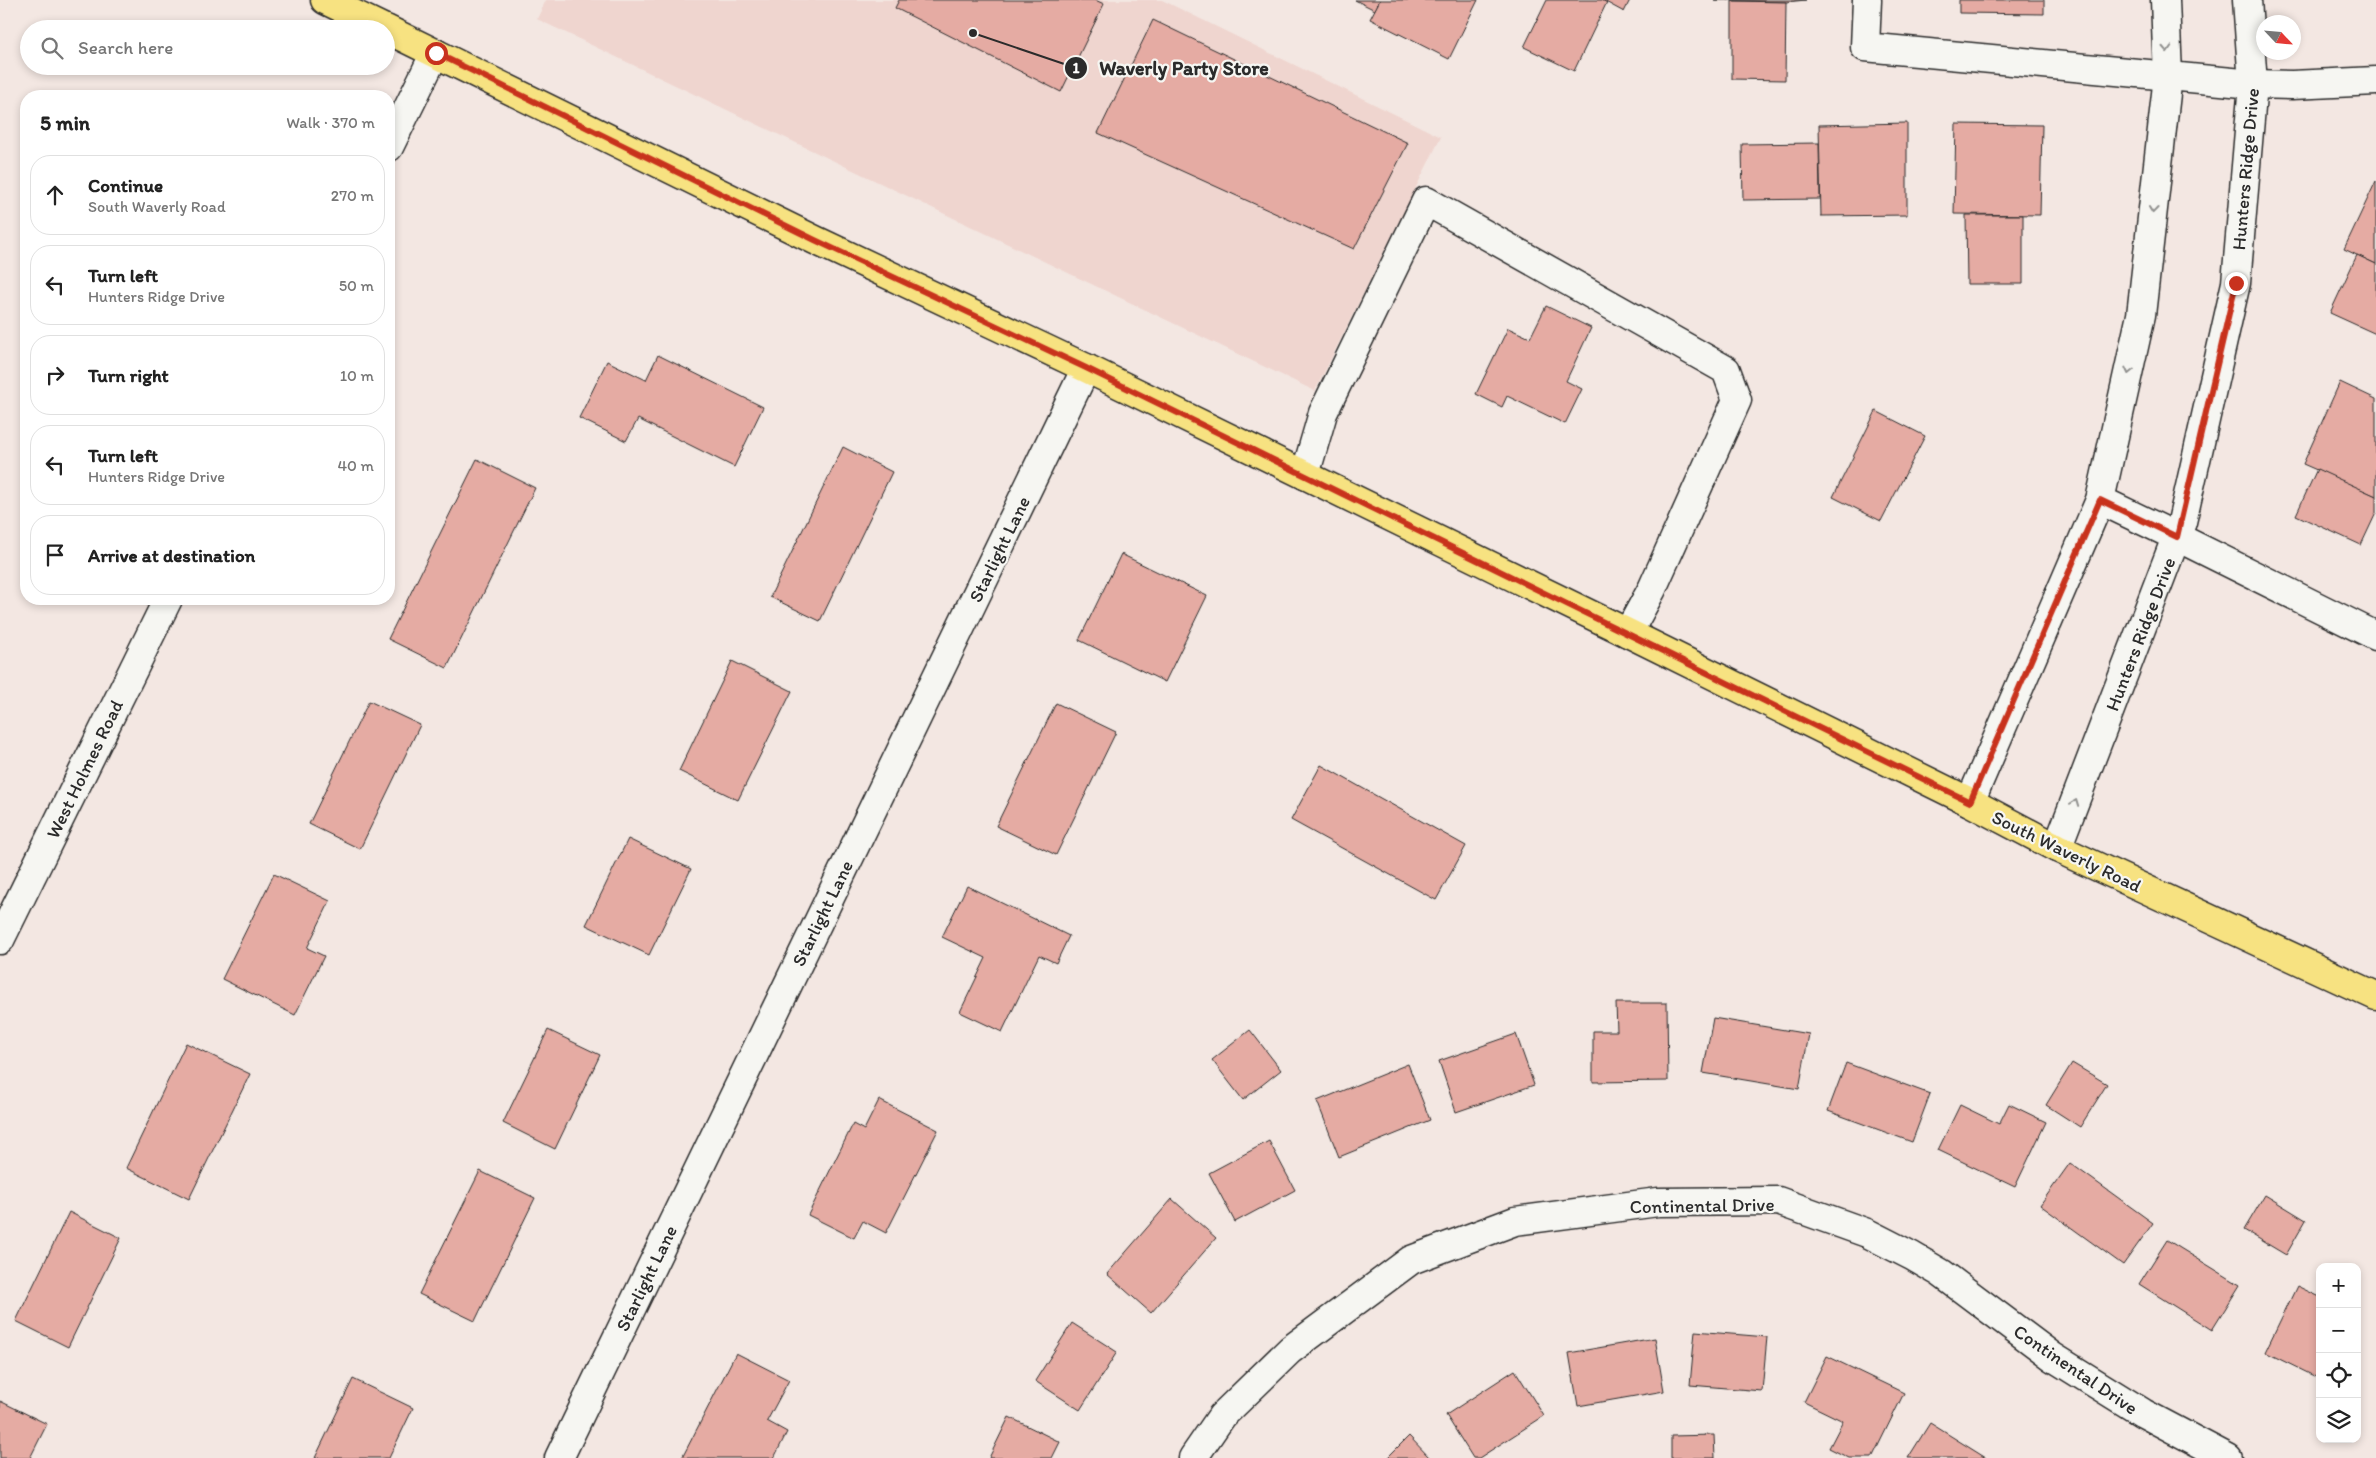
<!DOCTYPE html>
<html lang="en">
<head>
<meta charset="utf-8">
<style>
	body { margin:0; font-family:Itim,sans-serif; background:#f6f6f6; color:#222 }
	.controls { position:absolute; right:15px; bottom:15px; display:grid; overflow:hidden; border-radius:10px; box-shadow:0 2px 8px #0003 }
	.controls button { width:45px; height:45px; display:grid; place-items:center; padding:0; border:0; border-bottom:1px solid #e0e0e0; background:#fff; color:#222; font:25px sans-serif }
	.compass { position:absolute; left:2256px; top:15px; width:45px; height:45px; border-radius:50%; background:#fff; box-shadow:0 2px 8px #0003; rotate:116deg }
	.stop { position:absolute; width:15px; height:15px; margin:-11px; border:4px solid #c8321e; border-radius:50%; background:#fff }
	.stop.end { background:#c8321e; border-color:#fff; box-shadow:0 1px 5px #0008 }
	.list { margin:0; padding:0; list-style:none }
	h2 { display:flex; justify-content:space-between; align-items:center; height:65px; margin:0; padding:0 20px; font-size:21px }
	h2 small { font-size:16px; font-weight:400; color:#767676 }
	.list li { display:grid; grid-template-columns:32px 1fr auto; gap:15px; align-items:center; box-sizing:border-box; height:80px; margin:0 10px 10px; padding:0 10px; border:1px solid #e0e0e0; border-radius:20px }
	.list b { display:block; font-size:19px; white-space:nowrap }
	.list p { margin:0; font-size:16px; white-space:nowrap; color:#767676 }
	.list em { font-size:16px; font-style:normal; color:#767676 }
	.icon { flex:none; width:28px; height:28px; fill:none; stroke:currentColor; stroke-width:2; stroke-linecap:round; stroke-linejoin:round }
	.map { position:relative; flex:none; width:2376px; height:1458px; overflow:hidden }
	.search { position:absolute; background:#fff; box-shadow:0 2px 8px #0003; left:20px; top:20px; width:375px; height:55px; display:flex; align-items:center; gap:12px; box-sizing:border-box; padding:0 18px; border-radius:28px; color:#767676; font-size:19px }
	.panel { position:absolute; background:#fff; box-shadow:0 2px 8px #0003; left:20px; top:90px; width:375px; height:515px; border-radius:20px }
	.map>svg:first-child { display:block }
</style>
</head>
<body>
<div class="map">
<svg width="2376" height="1458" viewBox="0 0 2376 1458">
	<rect width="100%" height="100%" fill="#f3e7e2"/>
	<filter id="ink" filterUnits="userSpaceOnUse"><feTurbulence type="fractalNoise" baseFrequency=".02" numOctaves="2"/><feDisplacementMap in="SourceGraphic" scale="10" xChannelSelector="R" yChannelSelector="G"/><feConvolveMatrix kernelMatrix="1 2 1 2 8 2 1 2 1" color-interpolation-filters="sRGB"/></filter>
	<g filter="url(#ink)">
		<path fill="#efd5cf" d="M 546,0 L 1162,0 L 1441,137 L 1315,391 L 537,19 Z"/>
		<g fill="#e5aba3" stroke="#2b2b2b">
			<path d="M 899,0 L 1095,0 L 1104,4 L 1061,92 L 895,8 Z"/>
			<path d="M 1355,0 L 1380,0 L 1375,10 Z"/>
			<path d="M 1380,0 L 1478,0 L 1449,59 L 1370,19 Z"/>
			<path d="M 1547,0 L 1602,0 L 1607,2 L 1574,71 L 1524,47 Z"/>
			<path d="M 1602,0 L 1630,0 L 1624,12 Z"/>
			<path d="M 1714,0 L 1806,0 L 1786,2 Z"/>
			<path d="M 1959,0 L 2044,0 L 2044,14 L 1959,13 Z"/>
			<path d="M 1732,1 L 1786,2 L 1785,80 L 1732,79 Z"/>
			<path d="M 1153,20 L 1408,143 L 1354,249 L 1098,133 Z"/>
			<path d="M 1907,123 L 1907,215 L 1821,216 L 1819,125 Z"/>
			<path d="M 1956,124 L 2042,125 L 2040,215 L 1954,214 Z"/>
			<path d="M 1819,143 L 1820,199 L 1743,200 L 1742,144 Z"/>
			<path d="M 2376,181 L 2376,264 L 2344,249 Z"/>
			<path d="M 1966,215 L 2023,215 L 2023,284 L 1967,284 Z"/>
			<path d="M 2357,255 L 2376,264 L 2376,334 L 2330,313 Z"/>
			<path d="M 1546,306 L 1591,328 L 1566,381 L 1582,389 L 1565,424 L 1507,396 L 1502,407 L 1476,394 L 1508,328 L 1530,338 Z"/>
			<path d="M 658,355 L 763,407 L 734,467 L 638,419 L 626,441 L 579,418 L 607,361 L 646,380 Z"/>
			<path d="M 2340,382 L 2376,399 L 2376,496 L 2303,464 Z"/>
			<path d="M 1876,411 L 1925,436 L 1881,521 L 1833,497 Z"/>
			<path d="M 843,447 L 892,472 L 820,621 L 770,597 Z"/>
			<path d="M 477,459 L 535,488 L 447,668 L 388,639 Z"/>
			<path d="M 2317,469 L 2376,496 L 2376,513 L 2361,545 L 2296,515 Z"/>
			<path d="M 1121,554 L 1207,596 L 1165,682 L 1079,640 Z"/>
			<path d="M 732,661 L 792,691 L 738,800 L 679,771 Z"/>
			<path d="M 369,701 L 420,725 L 360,849 L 309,824 Z"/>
			<path d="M 1056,703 L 1116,732 L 1056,855 L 996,826 Z"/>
			<path d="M 1321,765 L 1466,846 L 1436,900 L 1291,820 Z"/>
			<path d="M 628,839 L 691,869 L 649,955 L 586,925 Z"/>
			<path d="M 274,874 L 330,901 L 307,948 L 324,956 L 295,1015 L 222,979 Z"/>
			<path d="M 967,886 L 1069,936 L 1056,963 L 1039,955 L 1002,1032 L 960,1012 L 986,958 L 942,937 Z"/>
			<path d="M 1616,1003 L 1667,1003 L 1668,1081 L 1593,1082 L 1593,1031 L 1617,1031 Z"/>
			<path d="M 1713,1018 L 1809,1034 L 1799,1089 L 1703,1073 Z"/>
			<path d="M 548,1030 L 600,1055 L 555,1149 L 503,1123 Z"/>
			<path d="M 1250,1030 L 1281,1070 L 1243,1100 L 1212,1060 Z"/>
			<path d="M 1516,1034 L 1534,1085 L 1456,1112 L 1439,1061 Z"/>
			<path d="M 186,1043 L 250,1074 L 189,1199 L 126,1168 Z"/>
			<path d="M 1846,1063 L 1930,1094 L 1912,1142 L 1828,1111 Z"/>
			<path d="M 2072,1063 L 2107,1084 L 2080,1127 L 2046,1105 Z"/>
			<path d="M 1408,1064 L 1430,1120 L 1339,1157 L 1317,1101 Z"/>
			<path d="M 879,1100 L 938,1130 L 886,1233 L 863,1221 L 854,1238 L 808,1215 L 853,1124 L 864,1130 Z"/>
			<path d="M 2009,1104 L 2046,1122 L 2015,1187 L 1938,1150 L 1960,1105 L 1999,1124 Z"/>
			<path d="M 1269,1141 L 1295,1190 L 1235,1222 L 1209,1173 Z"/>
			<path d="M 2070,1163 L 2153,1223 L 2123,1265 L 2040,1205 Z"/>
			<path d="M 480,1171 L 535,1198 L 475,1321 L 419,1294 Z"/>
			<path d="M 2265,1195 L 2306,1220 L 2286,1255 L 2244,1230 Z"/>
			<path d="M 1172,1199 L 1216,1238 L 1151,1313 L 1107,1274 Z"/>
			<path d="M 69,1212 L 121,1238 L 68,1347 L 16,1321 Z"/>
			<path d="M 2167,1240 L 2240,1285 L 2212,1330 L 2139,1284 Z"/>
			<path d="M 2297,1286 L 2320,1297 L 2320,1379 L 2265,1352 Z"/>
			<path d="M 1072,1323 L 1117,1352 L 1080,1410 L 1035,1381 Z"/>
			<path d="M 1695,1331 L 1767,1337 L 1762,1391 L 1690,1385 Z"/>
			<path d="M 1655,1338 L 1664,1391 L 1578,1406 L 1569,1353 Z"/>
			<path d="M 736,1353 L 789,1380 L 767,1421 L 787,1432 L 774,1458 L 682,1458 Z"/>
			<path d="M 1827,1356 L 1904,1393 L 1872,1458 L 1849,1458 L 1829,1448 L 1843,1421 L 1804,1402 Z"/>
			<path d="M 1515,1370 L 1544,1416 L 1479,1458 L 1473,1458 L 1446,1415 Z"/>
			<path d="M 353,1379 L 413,1408 L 389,1458 L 315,1458 Z"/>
			<path d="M 0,1401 L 47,1424 L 30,1458 L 0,1458 Z"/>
			<path d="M 1009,1417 L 1060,1442 L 1052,1458 L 989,1458 Z"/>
			<path d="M 1930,1423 L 1986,1458 L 1908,1458 Z"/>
			<path d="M 1714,1435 L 1715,1458 L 1671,1458 L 1671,1436 Z"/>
			<path d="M 1409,1436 L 1430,1458 L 1387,1458 Z"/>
		</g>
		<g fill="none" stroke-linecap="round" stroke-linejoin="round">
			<g stroke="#2b2b2b" stroke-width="31">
				<g id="minor">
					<path d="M 1867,0 L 1865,47 L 2253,84 L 2292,85 L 2376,81"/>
					<path d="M 389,147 L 435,53"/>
					<path d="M 1305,475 L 1323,413 L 1426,201 L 1726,370 L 1737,400 L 1652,589 L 1628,633"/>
					<path d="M 2100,500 L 2177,537 L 2376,636"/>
					<path d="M 1970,802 L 2100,500 L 2141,315 L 2168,76 L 2165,0"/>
					<path d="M 2057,848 L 2182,522 L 2236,283 L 2253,84 L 2247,0"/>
					<path d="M 0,940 L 168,599"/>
					<path d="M 559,1458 L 1086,368"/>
					<path d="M 1193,1458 L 1222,1416 L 1290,1350 L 1411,1260 L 1515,1221 L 1658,1202 L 1778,1201 L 1867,1233 L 1912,1256 L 1941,1273 L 2053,1357 L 2143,1413 L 2228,1458"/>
				</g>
			</g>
			<g stroke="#2b2b2b" stroke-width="31">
				<g id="major">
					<path d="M 325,0 L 385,29"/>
					<path d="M 386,29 L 815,240 L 1086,368 L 1628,633 L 1970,802 L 2057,848 L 2376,996"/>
				</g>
			</g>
			<use href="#minor" stroke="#f6f6f2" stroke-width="28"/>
			<use href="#major" stroke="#f7e281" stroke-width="28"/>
		</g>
		<defs><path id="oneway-chevron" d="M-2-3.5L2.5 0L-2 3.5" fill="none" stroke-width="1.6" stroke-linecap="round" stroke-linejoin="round" transform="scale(1.25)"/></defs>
		<g stroke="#90908e">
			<use href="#oneway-chevron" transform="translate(2167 49) rotate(87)"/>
			<use href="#oneway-chevron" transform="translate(2153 210) rotate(96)"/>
			<use href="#oneway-chevron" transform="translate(2129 371) rotate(103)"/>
			<use href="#oneway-chevron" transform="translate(2075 803) rotate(-69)"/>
		</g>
	</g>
	<g fill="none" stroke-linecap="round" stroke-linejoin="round" filter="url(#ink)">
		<path stroke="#c8321e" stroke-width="6" d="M 436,53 L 815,240 L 1086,368 L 1970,802 L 2100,500 L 2177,537 L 2236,283"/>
	</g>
	<g text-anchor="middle" stroke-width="4.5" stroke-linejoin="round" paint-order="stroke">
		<g font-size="19" fill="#2b2b2b" stroke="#f6f6f2">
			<text transform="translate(2245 169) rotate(-85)" y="7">Hunters Ridge Drive</text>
			<text transform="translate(999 549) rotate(-64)" y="7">Starlight Lane</text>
			<text transform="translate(2140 634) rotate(-69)" y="7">Hunters Ridge Drive</text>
			<text transform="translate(84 769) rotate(-64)" y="7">West Holmes Road</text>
			<text transform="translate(2067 851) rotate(26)" y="7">South Waverly Road</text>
			<text transform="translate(822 913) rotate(-64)" y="7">Starlight Lane</text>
			<text transform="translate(1702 1205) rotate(-1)" y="7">Continental Drive</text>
			<text transform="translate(646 1278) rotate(-64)" y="7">Starlight Lane</text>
			<text transform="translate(2076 1369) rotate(34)" y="7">Continental Drive</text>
		</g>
	</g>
	<path fill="none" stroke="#2b2b2b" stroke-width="2" d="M973 33L1076 68"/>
	<g fill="#2b2b2b" stroke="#f6f6f2" stroke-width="2">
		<circle cx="973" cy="33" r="5"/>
		<circle cx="1076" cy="68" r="12"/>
	</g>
	<g font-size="15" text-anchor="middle" font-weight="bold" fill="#fff">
		<text x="1076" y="73">1</text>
	</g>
	<g font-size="20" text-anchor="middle" font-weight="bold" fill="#2b2b2b" stroke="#f6f6f2" stroke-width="4.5" stroke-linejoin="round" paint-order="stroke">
		<text x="1184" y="75">Waverly Party Store</text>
	</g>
</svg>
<div class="controls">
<button>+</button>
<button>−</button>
<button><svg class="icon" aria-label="locate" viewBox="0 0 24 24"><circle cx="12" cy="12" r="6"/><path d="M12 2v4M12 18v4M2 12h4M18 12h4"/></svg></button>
<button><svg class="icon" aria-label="layers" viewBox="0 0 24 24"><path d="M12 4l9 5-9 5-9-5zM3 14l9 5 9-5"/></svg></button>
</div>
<svg class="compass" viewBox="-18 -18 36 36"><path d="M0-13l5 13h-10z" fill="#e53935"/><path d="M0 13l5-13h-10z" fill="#767676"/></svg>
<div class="stop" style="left:436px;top:53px"></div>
<div class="stop end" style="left:2236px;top:283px"></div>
<div class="search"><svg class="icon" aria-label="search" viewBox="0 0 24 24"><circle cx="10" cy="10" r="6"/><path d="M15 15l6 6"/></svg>Search here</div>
<section class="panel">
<h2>5 min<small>Walk · 370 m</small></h2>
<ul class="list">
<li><svg class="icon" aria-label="ahead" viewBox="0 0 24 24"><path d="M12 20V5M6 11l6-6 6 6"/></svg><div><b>Continue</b><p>South Waverly Road</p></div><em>270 m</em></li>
<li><svg class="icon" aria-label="left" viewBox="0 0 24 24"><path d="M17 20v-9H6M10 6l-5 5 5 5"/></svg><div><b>Turn left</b><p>Hunters Ridge Drive</p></div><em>50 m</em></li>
<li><svg class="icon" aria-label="right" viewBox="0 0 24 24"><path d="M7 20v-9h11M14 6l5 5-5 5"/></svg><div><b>Turn right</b></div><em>10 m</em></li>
<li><svg class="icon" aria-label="left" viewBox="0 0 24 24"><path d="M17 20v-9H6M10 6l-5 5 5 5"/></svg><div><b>Turn left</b><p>Hunters Ridge Drive</p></div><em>40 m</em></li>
<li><svg class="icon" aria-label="arrive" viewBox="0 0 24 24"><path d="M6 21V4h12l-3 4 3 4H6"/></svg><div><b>Arrive at destination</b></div></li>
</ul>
</section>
</div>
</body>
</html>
